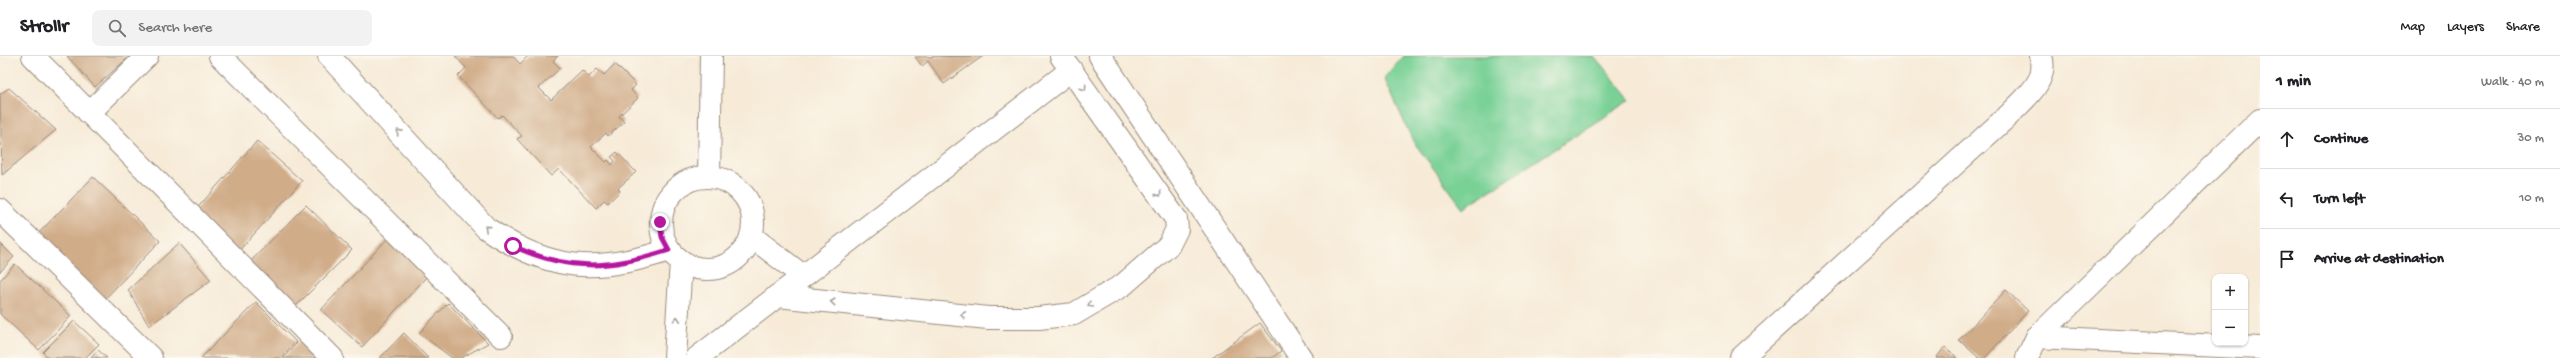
<!DOCTYPE html>
<html lang="en">
<head>
<meta charset="utf-8">
<style>
	body { margin:0; font-family:"Gochi Hand",sans-serif; background:#f2f2f2; color:#202124 }
	.controls { position:absolute; right:12px; bottom:12px; display:grid; overflow:hidden; border-radius:8px; box-shadow:0 1px 3px #0004 }
	.controls button { width:36px; height:36px; display:grid; place-items:center; padding:0; border:0; border-bottom:1px solid #e0e0e0; background:#fff; color:#202124; font:20px sans-serif }
	.stop { position:absolute; width:12px; height:12px; margin:-9px; border:3px solid #b5179e; border-radius:50%; background:#fff }
	.stop.end { background:#b5179e; border-color:#fff; box-shadow:0 1px 4px #0008 }
	.list { margin:0; padding:0; list-style:none }
	h2 { display:flex; justify-content:space-between; align-items:center; height:52px; margin:0; padding:0 16px; font-size:17px }
	h2 small { font-size:13px; font-weight:400; color:#757577 }
	.list li { display:grid; grid-template-columns:26px 1fr auto; gap:12px; align-items:center; box-sizing:border-box; height:60px; padding:0 16px; border-top:1px solid #e0e0e0 }
	.list b { display:block; font-size:15px; white-space:nowrap }
	.list em { font-size:13px; font-style:normal; color:#757577 }
	.icon { flex:none; width:22px; height:22px; fill:none; stroke:currentColor; stroke-width:2; stroke-linecap:round; stroke-linejoin:round }
	.map { position:relative; flex:none; width:2260px; height:302px; overflow:hidden }
	header { display:flex; align-items:center; gap:24px; box-sizing:border-box; height:56px; padding:0 20px; background:#fff; border-bottom:1px solid #e0e0e0 }
	header strong { font-size:19px }
	nav { display:flex; gap:22px; margin-inline-start:auto; font-size:14px }
	.search { width:280px; height:36px; background:#f2f2f2; display:flex; align-items:center; gap:10px; box-sizing:border-box; padding:0 14px; border-radius:8px; color:#757577; font-size:15px }
	main { display:flex }
	aside { flex:1; background:#fff }
	.map>svg:first-child { display:block }
</style>
</head>
<body>
<header>
<strong>Strollr</strong>
<div class="search"><svg class="icon" aria-label="search" viewBox="0 0 24 24"><circle cx="10" cy="10" r="6"/><path d="M15 15l6 6"/></svg>Search here</div>
<nav><a>Map</a><a>Layers</a><a>Share</a></nav>
</header>
<main>
<div class="map">
<svg width="2260" height="302" viewBox="0 0 2260 302">
	<rect width="100%" height="100%" fill="#fbf7ec"/>
	<filter id="ink" filterUnits="userSpaceOnUse"><feTurbulence type="fractalNoise" baseFrequency=".025" numOctaves="2"/><feDisplacementMap in="SourceGraphic" scale="8" xChannelSelector="R" yChannelSelector="G"/><feConvolveMatrix kernelMatrix="1 2 1 2 8 2 1 2 1" color-interpolation-filters="sRGB"/></filter>
	<filter id="wash" filterUnits="userSpaceOnUse"><feTurbulence type="fractalNoise" baseFrequency=".012" numOctaves="4" result="noise"/><feDisplacementMap in="SourceGraphic" scale="16" xChannelSelector="R" yChannelSelector="G"/><feGaussianBlur stdDeviation="0.9" result="paint"/><feColorMatrix in="noise" values="0 0 0 0 0 0 0 0 0 0 0 0 0 0 0 0 0 1.4 0 .05"/><feComposite in="paint" operator="in"/></filter>
	<g filter="url(#wash)">
		<rect width="100%" height="100%" fill="#f7ebd8"/>
		<path fill="#79d196" stroke="#5a7e5a" d="M 1404,0 L 1594,0 L 1631,44 L 1463,152 L 1413,85 L 1384,22 Z"/>
		<g id="blocks">
			<g fill="#d0ac88">
				<path d="M 67,0 L 130,0 L 95,31 Z"/>
				<path d="M 455,0 L 513,0 L 520,8 L 528,0 L 558,0 L 553,5 L 560,12 L 539,32 L 551,44 L 582,14 L 589,21 L 597,13 L 604,19 L 615,8 L 636,29 L 631,34 L 638,42 L 619,60 L 624,66 L 608,80 L 606,77 L 591,91 L 606,106 L 608,104 L 612,109 L 615,105 L 611,101 L 617,96 L 636,116 L 618,132 L 620,135 L 608,147 L 604,144 L 596,152 L 559,113 L 551,120 L 517,83 L 522,80 L 502,59 L 498,62 L 458,20 L 466,12 Z"/>
				<path d="M 983,0 L 944,28 L 928,5 L 922,10 L 915,1 Z"/>
				<path d="M 9,32 L 56,74 L 2,119 L 0,38 Z"/>
				<path d="M 257,85 L 302,125 L 236,198 L 192,158 Z"/>
				<path d="M 93,121 L 160,185 L 100,248 L 33,183 Z"/>
				<path d="M 306,149 L 352,194 L 289,257 L 244,212 Z"/>
				<path d="M 389,181 L 429,218 L 362,291 L 321,254 Z"/>
				<path d="M 0,187 L 14,201 L 0,216 Z"/>
				<path d="M 179,187 L 211,224 L 149,270 L 128,234 Z"/>
				<path d="M 15,208 L 71,260 L 39,294 L 0,258 L 0,224 Z"/>
				<path d="M 2006,234 L 2028,255 L 1985,302 L 1979,302 L 1959,284 Z"/>
				<path d="M 256,246 L 296,286 L 280,302 L 201,302 Z"/>
				<path d="M 448,247 L 488,287 L 461,302 L 452,302 L 419,277 Z"/>
				<path d="M 74,265 L 99,288 L 85,302 L 48,302 L 43,296 Z"/>
				<path d="M 1260,267 L 1281,295 L 1272,302 L 1212,302 Z"/>
				<path d="M 404,277 L 428,302 L 380,302 Z"/>
				<path d="M 299,285 L 318,302 L 283,302 Z"/>
				<path d="M 1945,291 L 1958,302 L 1936,302 Z"/>
				<path d="M 98,294 L 107,302 L 91,302 Z"/>
			</g>
		</g>
	</g>
	<g filter="url(#ink)">
		<use href="#blocks" fill-opacity="0" stroke="#998a7b" stroke-width="1"/>
		<g fill="none" stroke-linecap="round" stroke-linejoin="round">
			<g stroke="#998a7b" stroke-width="24">
				<g id="minor">
					<path d="M 33,0 L 332,302"/>
					<path d="M 220,0 L 501,280"/>
					<path d="M 329,0 L 486,172 C 550,216 597,218 669,194"/>
					<path d="M 1100,0 L 1301,302"/>
					<path d="M 89,57 L 147,0"/>
					<circle cx="707" cy="167" r="46"/>
					<path d="M 709,121 L 711,0"/>
					<path d="M 0,154 L 151,302"/>
					<path d="M 751,180 L 803,220"/>
					<path d="M 777,240 L 988,262 L 1039,262 L 1074,258 L 1123,229 L 1169,189 L 1177,173 L 1176,163 L 1061,0"/>
					<path d="M 2037,281 L 2260,292"/>
					<path d="M 675,302 L 681,205"/>
					<path d="M 697,302 L 1071,14"/>
					<path d="M 1741,302 L 2009,59 C 2024,43 2049,25 2041,0"/>
					<path d="M 2027,302 L 2037,281 L 2260,64"/>
				</g>
			</g>
			<use href="#minor" stroke="#fff" stroke-width="22"/>
		</g>
		<defs><path id="oneway-chevron" d="M-2-3.5L2.5 0L-2 3.5" fill="none" stroke-width="1.6" stroke-linecap="round" stroke-linejoin="round"/></defs>
		<g stroke="#a79f9a">
			<use href="#oneway-chevron" transform="translate(1084 32) rotate(55)"/>
			<use href="#oneway-chevron" transform="translate(399 76) rotate(-132)"/>
			<use href="#oneway-chevron" transform="translate(1159 138) rotate(55)"/>
			<use href="#oneway-chevron" transform="translate(487 172) rotate(-139)"/>
			<use href="#oneway-chevron" transform="translate(833 246) rotate(-174)"/>
			<use href="#oneway-chevron" transform="translate(1090 249) rotate(149)"/>
			<use href="#oneway-chevron" transform="translate(963 259) rotate(-174)"/>
			<use href="#oneway-chevron" transform="translate(677 263) rotate(-87)"/>
		</g>
	</g>
	<g fill="none" stroke-linecap="round" stroke-linejoin="round" filter="url(#ink)">
		<path stroke="#b5179e" stroke-width="5" d="M 513,190 C 570,216 610,213 669,194 L 662,181 L 660,166"/>
	</g>
</svg>
<div class="controls">
<button>+</button>
<button>−</button>
</div>
<div class="stop" style="left:513px;top:190px"></div>
<div class="stop end" style="left:660px;top:166px"></div>
</div>
<aside>
<h2>1 min<small>Walk · 40 m</small></h2>
<ul class="list">
<li><svg class="icon" aria-label="ahead" viewBox="0 0 24 24"><path d="M12 20V5M6 11l6-6 6 6"/></svg><div><b>Continue</b></div><em>30 m</em></li>
<li><svg class="icon" aria-label="left" viewBox="0 0 24 24"><path d="M17 20v-9H6M10 6l-5 5 5 5"/></svg><div><b>Turn left</b></div><em>10 m</em></li>
<li><svg class="icon" aria-label="arrive" viewBox="0 0 24 24"><path d="M6 21V4h12l-3 4 3 4H6"/></svg><div><b>Arrive at destination</b></div></li>
</ul>
</aside>
</main>
</body>
</html>
